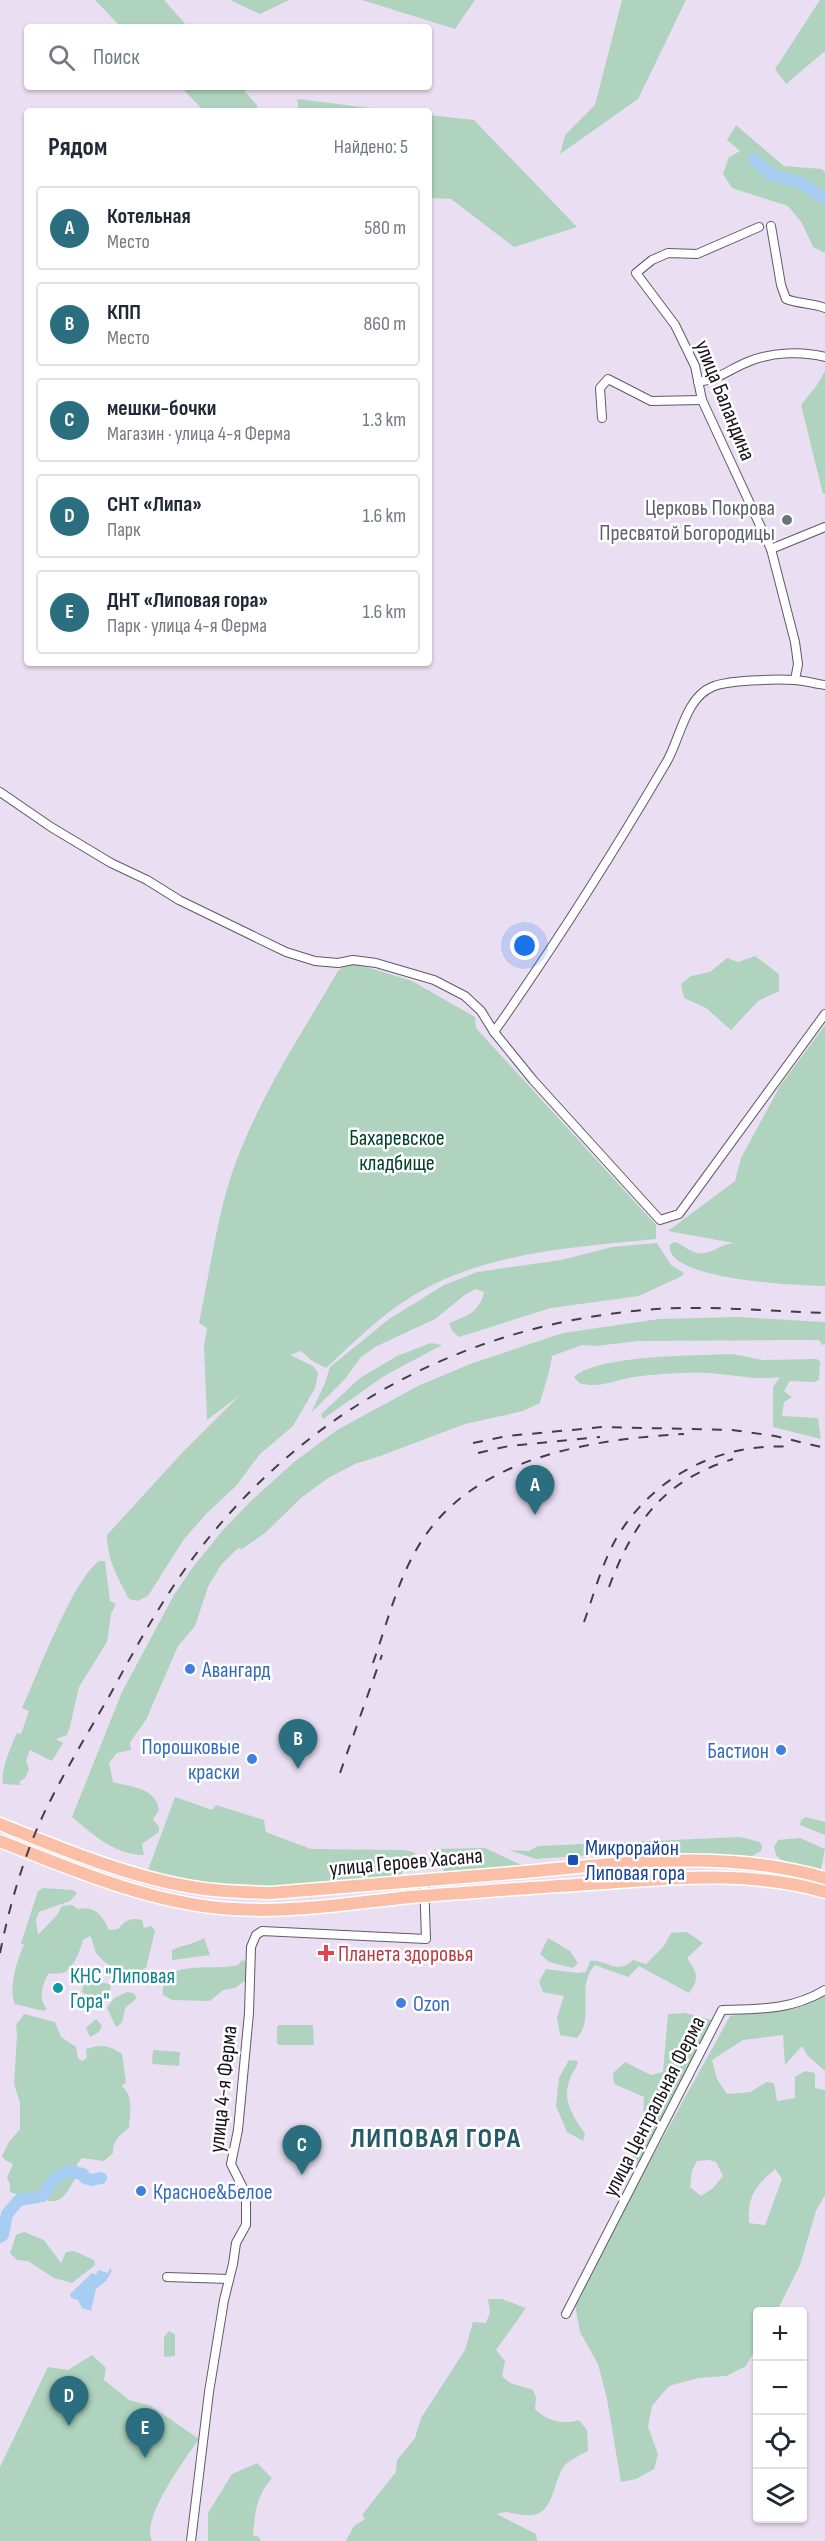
<!DOCTYPE html>
<html lang="ru">
<head>
<meta charset="utf-8">
<style>
	body { margin:0; font-family:"Sofia Sans Condensed",sans-serif; background:#f6f6f7; color:#1f2937 }
	.controls { position:absolute; right:18px; bottom:18px; display:grid; overflow:hidden; border-radius:6px; box-shadow:0 2px 4px #0004 }
	.controls button { width:54px; height:54px; display:grid; place-items:center; padding:0; border:0; border-bottom:2px solid #e0e1e3; background:#fff; color:#1f2937; font:30px sans-serif }
	.you { position:absolute; left:525px; top:946px; width:21px; height:21px; margin:-15px; border:4px solid #fff; border-radius:50%; background:#1a73e8; box-shadow:0 0 0 9px #1a73e833 }
	.badge { display:grid; place-items:center; width:39px; height:39px; border-radius:50%; background:#2b6e7f; color:#fff; font-size:20px; font-weight:700 }
	.pin { position:absolute; translate:-50% -50px; filter:drop-shadow(0 2px 3px #0008) }
	.pin::after { content:''; position:absolute; top:32px; width:21px; height:18px; background:inherit; clip-path:polygon(0 0,100% 0,50% 100%) }
	.list { margin:0; padding:0; list-style:none }
	h2 { display:flex; justify-content:space-between; align-items:center; height:78px; margin:0; padding:0 24px; font-size:26px }
	h2 small { font-size:20px; font-weight:400; color:#747a83 }
	.list li { display:grid; grid-template-columns:39px 1fr auto; gap:18px; align-items:center; box-sizing:border-box; height:84px; margin:0 12px 12px; padding:0 12px; border:2px solid #e0e1e3; border-radius:6px }
	.list b { display:block; font-size:22px; white-space:nowrap }
	.list p { margin:0; font-size:20px; white-space:nowrap; color:#747a83 }
	.list em { font-size:20px; font-style:normal; color:#747a83 }
	.icon { flex:none; width:33px; height:33px; fill:none; stroke:currentColor; stroke-width:2; stroke-linecap:round; stroke-linejoin:round }
	.map { position:relative; flex:none; width:825px; height:2541px; overflow:hidden }
	.search { position:absolute; background:#fff; box-shadow:0 2px 4px #0004; left:24px; top:24px; width:408px; height:66px; display:flex; align-items:center; gap:15px; box-sizing:border-box; padding:0 21px; border-radius:6px; color:#747a83; font-size:22px }
	.panel { position:absolute; background:#fff; box-shadow:0 2px 4px #0004; left:24px; top:108px; width:408px; height:558px; border-radius:6px }
	.map>svg:first-child { display:block }
</style>
</head>
<body>
<div class="map">
<svg width="825" height="2541" viewBox="0 0 825 2541">
	<rect width="100%" height="100%" fill="#eadff2"/>
	<g fill="#afd3be" fill-rule="evenodd">
		<path d="M 95,0 L 164,0 L 188,27 L 121,27 Z"/>
		<path d="M 230,0 L 289,0 L 260,14 Z"/>
		<path d="M 362,0 L 475,0 L 455,29 Z"/>
		<path d="M 622,0 L 686,0 L 638,99 L 560,154 L 565,135 L 595,105 Z"/>
		<path d="M 820,0 L 825,0 L 825,51 L 786,84 L 775,69 Z"/>
		<path d="M 181,87 L 241,87 L 257,105 L 258,111 L 204,111 Z"/>
		<path d="M 297,99 L 395,111 L 299,111 Z"/>
		<path d="M 429,115 L 474,120 L 577,227 L 514,247 L 451,199 L 429,198 Z"/>
		<path d="M 736,125 L 784,166 L 822,169 L 825,173 L 825,253 L 813,247 L 802,223 L 788,206 L 732,188 L 723,174 L 729,157 L 740,151 L 727,140 Z"/>
		<path d="M 825,371 L 825,494 L 823,494 L 801,405 L 817,385 Z"/>
		<path d="M 755,956 L 779,974 L 779,991 L 758,1001 L 731,1030 L 706,1008 L 684,998 L 681,984 L 691,976 L 710,972 L 727,958 L 738,962 Z"/>
		<path d="M 353,963 L 412,981 L 475,1017 L 476,1028 L 656,1225 L 656,1239 C 576,1247 485,1252 414,1295 C 381,1315 354,1342 326,1368 L 312,1361 L 301,1351 L 290,1355 L 313,1366 L 318,1373 L 315,1388 L 293,1426 L 260,1454 L 236,1486 L 207,1513 L 184,1539 L 148,1596 L 137,1601 L 129,1599 C 118,1578 107,1560 107,1535 L 181,1454 L 240,1395 L 207,1420 L 204,1345 L 207,1328 L 199,1323 C 209,1275 216,1225 230,1179 C 254,1105 299,1038 338,971 L 346,964 Z"/>
		<path d="M 825,1025 L 825,1286 C 801,1286 662,1280 670,1244 L 675,1242 C 683,1245 689,1251 697,1253 C 710,1256 721,1243 734,1243 L 668,1231 L 735,1181 L 741,1158 L 780,1086 Z"/>
		<path d="M 657,1243 L 671,1265 L 684,1273 L 682,1276 L 639,1296 L 551,1308 L 459,1337 L 453,1332 L 449,1323 C 467,1316 480,1312 484,1292 L 476,1289 L 466,1294 L 435,1319 L 375,1347 L 360,1358 L 345,1379 L 311,1413 L 325,1383 L 330,1367 L 389,1319 L 444,1285 L 477,1272 L 561,1260 L 612,1247 Z"/>
		<path d="M 737,1317 L 825,1322 L 825,1344 L 822,1345 L 819,1340 L 638,1341 L 596,1346 L 582,1345 L 552,1356 C 550,1372 544,1387 540,1403 L 523,1411 L 465,1424 L 380,1456 L 355,1464 L 328,1478 L 301,1498 L 265,1533 L 242,1549 L 238,1548 L 221,1565 L 208,1587 L 195,1626 L 178,1646 L 146,1720 L 130,1742 L 131,1750 L 117,1753 L 109,1763 L 113,1782 C 130,1787 156,1787 159,1810 L 153,1819 L 159,1827 L 159,1832 L 142,1844 L 144,1855 C 115,1855 92,1834 72,1817 L 122,1692 L 174,1595 L 193,1567 L 223,1530 L 252,1500 L 294,1462 L 337,1430 L 418,1386 L 470,1364 L 563,1333 L 659,1319 Z"/>
		<path d="M 431,1343 L 442,1345 L 384,1376 L 323,1419 L 321,1414 L 360,1378 L 397,1356 Z"/>
		<path d="M 732,1354 L 763,1360 L 817,1359 L 820,1362 L 819,1380 L 814,1382 L 790,1381 L 784,1391 L 792,1397 L 784,1402 L 782,1416 L 818,1418 L 821,1439 L 773,1427 L 773,1387 L 780,1377 C 758,1380 740,1376 719,1374 C 700,1371 654,1374 634,1377 C 615,1380 599,1389 579,1383 L 574,1377 C 600,1354 695,1356 732,1354 Z"/>
		<path d="M 99,1561 L 105,1561 L 110,1601 L 116,1604 L 111,1614 L 107,1642 L 79,1687 L 69,1730 L 67,1735 L 56,1739 L 63,1743 L 52,1761 L 30,1750 L 26,1760 L 29,1769 L 25,1778 L 19,1782 L 21,1785 L 3,1784 C 0,1771 11,1746 17,1733 L 21,1734 L 29,1711 L 22,1708 L 27,1697 C 41,1666 74,1579 99,1561 Z"/>
		<path d="M 175,1797 L 212,1810 L 216,1805 L 264,1820 L 266,1832 L 311,1849 L 403,1850 L 414,1852 L 417,1858 L 416,1867 L 407,1868 L 400,1875 L 301,1886 L 255,1887 L 207,1884 L 147,1873 Z"/>
		<path d="M 806,1817 L 825,1822 L 825,1835 L 800,1825 L 801,1820 Z"/>
		<path d="M 740,1837 L 760,1842 L 762,1847 L 761,1851 L 752,1856 L 618,1860 L 592,1855 L 536,1859 L 509,1850 L 529,1851 L 538,1846 Z"/>
		<path d="M 800,1838 L 825,1849 L 821,1869 L 781,1860 L 776,1855 L 774,1847 L 778,1840 Z"/>
		<path d="M 485,1848 L 526,1867 L 443,1874 L 444,1865 L 430,1866 L 429,1859 L 434,1849 Z"/>
		<path d="M 43,1888 L 73,1890 L 77,1893 L 70,1901 L 39,1912 L 36,1920 L 38,1935 L 57,1915 L 62,1906 L 72,1905 L 78,1909 C 95,1905 103,1916 109,1930 L 118,1929 C 125,1920 131,1917 142,1920 L 144,1928 L 151,1926 L 155,1931 L 146,1968 C 129,1976 108,1969 97,1954 C 94,1950 93,1941 90,1936 L 83,1940 C 80,1950 74,1969 63,1973 C 58,1974 53,1973 48,1974 C 42,1986 38,1999 47,2009 L 43,2011 L 15,2004 C 8,1989 17,1960 24,1945 L 21,1943 L 38,1891 Z"/>
		<path d="M 687,1932 L 703,1943 L 687,1958 C 696,1971 701,1978 689,1993 L 639,1966 L 628,1977 L 595,1965 C 579,1983 589,2004 584,2025 C 583,2030 579,2035 577,2038 L 560,2035 L 557,2017 L 564,1996 L 543,1992 L 539,1982 L 546,1969 L 578,1973 L 586,1972 L 590,1961 C 608,1959 616,1976 633,1960 L 646,1964 L 664,1946 L 671,1933 Z"/>
		<path d="M 204,1938 L 210,1955 L 172,1960 L 172,1950 C 183,1945 194,1944 204,1938 Z"/>
		<path d="M 548,1938 L 570,1951 L 578,1963 L 573,1968 L 549,1962 L 540,1954 Z"/>
		<path d="M 242,1960 L 248,1963 L 246,1980 L 235,1988 L 223,1990 L 210,2001 L 172,2000 L 163,1995 L 163,1979 C 183,1961 215,1971 238,1965 Z"/>
		<path d="M 92,1982 L 111,1984 L 110,1992 L 94,2000 L 82,1992 L 83,1985 Z"/>
		<path d="M 825,1991 L 825,2071 L 807,2055 L 802,2046 L 785,2065 L 783,2035 L 743,2040 L 712,2060 L 717,2079 L 727,2094 L 751,2092 L 766,2082 L 774,2083 L 777,2101 L 795,2098 L 795,2077 L 805,2071 L 815,2073 L 815,2088 L 825,2090 L 825,2195 L 816,2211 L 800,2265 L 777,2311 L 758,2312 L 757,2346 L 746,2366 L 726,2376 L 698,2378 L 669,2386 L 652,2406 L 648,2427 L 658,2454 L 654,2469 L 636,2479 L 621,2482 L 607,2399 L 598,2364 L 580,2332 L 575,2305 L 602,2248 L 730,2016 L 772,2009 ZM 709,2160 L 716,2162 L 723,2176 L 713,2188 L 701,2196 L 690,2187 L 692,2171 L 697,2161 ZM 775,2169 L 782,2179 L 765,2225 L 749,2223 C 747,2197 756,2185 775,2169 Z"/>
		<path d="M 127,1992 L 133,1993 L 137,1998 L 126,2007 C 122,2015 126,2022 116,2027 L 107,2008 L 114,1998 Z"/>
		<path d="M 686,2013 L 711,2020 L 711,2028 L 641,2163 L 637,2164 L 631,2160 L 643,2124 L 644,2097 L 614,2084 L 613,2073 L 625,2062 L 651,2075 L 663,2072 L 668,2014 Z"/>
		<path d="M 24,2014 L 55,2022 L 61,2037 L 76,2047 L 78,2058 L 82,2061 L 87,2058 L 86,2049 C 102,2044 108,2045 122,2054 L 126,2082 L 122,2086 C 134,2097 130,2113 129,2128 C 121,2134 112,2141 113,2153 L 104,2161 L 82,2158 L 77,2164 L 79,2174 C 69,2185 66,2204 48,2201 L 52,2185 L 34,2195 L 22,2196 L 10,2192 L 10,2184 L 7,2178 L 13,2164 L 5,2160 L 2,2156 L 9,2142 L 20,2129 L 20,2103 L 14,2084 L 17,2034 L 16,2025 Z"/>
		<path d="M 96,2019 L 102,2026 L 99,2032 L 90,2037 L 86,2028 Z"/>
		<path d="M 279,2025 L 313,2025 L 314,2045 L 279,2045 L 277,2043 L 277,2027 Z"/>
		<path d="M 153,2050 L 180,2052 L 179,2066 L 152,2064 Z"/>
		<path d="M 569,2060 L 578,2061 C 577,2069 572,2072 570,2079 C 561,2100 574,2117 585,2134 L 583,2141 L 567,2132 L 556,2106 L 559,2078 Z"/>
		<path d="M 24,2232 L 44,2240 L 61,2263 L 66,2252 L 74,2251 L 94,2260 L 95,2265 L 72,2283 L 54,2278 L 28,2261 L 17,2260 L 10,2253 L 16,2235 Z"/>
		<path d="M 488,2299 L 502,2299 L 526,2308 L 496,2350 L 505,2361 L 502,2376 L 510,2383 L 533,2390 L 536,2397 L 535,2409 C 547,2421 563,2425 579,2420 L 587,2430 L 588,2451 C 581,2455 571,2459 565,2465 C 554,2476 555,2512 533,2515 C 520,2517 510,2509 497,2514 L 536,2534 L 537,2541 L 346,2541 L 354,2526 L 365,2519 L 362,2515 L 396,2472 L 397,2460 L 415,2438 L 421,2418 L 465,2350 L 473,2322 L 486,2323 L 490,2312 Z"/>
		<path d="M 169,2331 L 175,2334 L 175,2356 L 164,2357 L 164,2337 Z"/>
		<path d="M 92,2355 L 106,2368 L 104,2380 L 129,2400 L 151,2406 L 199,2439 C 185,2459 141,2518 152,2541 L 0,2541 L 0,2467 L 48,2367 L 68,2370 Z"/>
		<path d="M 257,2463 L 272,2478 C 256,2496 255,2513 253,2536 L 258,2536 L 261,2541 L 208,2541 L 208,2513 L 232,2474 Z"/>
	</g>
	<path fill="#a7cdf2" d="M 110,2268 L 112,2271 L 106,2281 L 96,2289 L 91,2311 L 82,2308 L 78,2300 L 71,2298 L 70,2294 L 92,2273 L 96,2275 L 98,2270 L 108,2273 Z"/>
	<g fill="none" stroke-linecap="round" stroke-linejoin="round">
		<g stroke="#a7cdf2" stroke-width="12">
			<path d="M 754,159 L 770,174 L 801,183 L 825,199"/>
			<path d="M 0,2237 L 3,2235 L 7,2214 L 19,2200 L 43,2196 L 52,2181 L 67,2171 L 83,2174 L 85,2178 L 92,2180 L 101,2178"/>
		</g>
		<g stroke="#625868" stroke-width="10">
			<g id="street">
				<path d="M 771,226 L 781,285 L 786,299 C 799,304 813,303 825,308"/>
				<path d="M 759,227 L 697,254 L 668,253 L 652,260 L 636,273 L 675,325 L 695,366 L 702,400 L 771,549 L 795,642 L 798,664 L 795,680"/>
				<path d="M 698,382 C 723,378 729,369 750,361 C 772,352 803,351 825,357"/>
				<path d="M 602,418 L 600,388 L 608,379 L 651,401 L 702,400"/>
				<path d="M 771,549 L 825,527"/>
				<path d="M 0,792 L 51,827 L 111,863 L 147,880 L 179,900 L 286,952 L 315,961 L 338,963 L 353,960 L 376,963 L 434,980 L 465,996 L 481,1011 L 494,1032 L 533,1080 L 660,1220 L 679,1214 L 825,1014"/>
				<path d="M 494,1032 C 555,945 612,855 666,763 C 680,740 685,698 712,687 C 726,680 776,679 794,680 C 804,680 815,684 825,685"/>
				<path d="M 167,2277 L 229,2279"/>
				<path d="M 566,2314 L 722,2010 C 760,2009 792,2010 825,1990"/>
				<path d="M 191,2541 L 209,2392 L 224,2300 L 233,2264 L 236,2243 L 246,2225 L 246,2194 L 231,2164 L 238,2130 L 249,2013 L 251,1947 L 256,1935 L 262,1931 L 426,1939 L 424,1880"/>
			</g>
		</g>
		<g stroke="#fff" stroke-width="15">
			<g id="primary">
				<path d="M 0,1824 C 62,1849 131,1878 198,1888 C 222,1892 247,1892 271,1893 C 352,1887 432,1880 512,1873 C 615,1864 724,1848 825,1878"/>
				<path d="M 0,1841 C 73,1870 155,1905 234,1909 C 293,1913 352,1903 410,1897 C 479,1891 549,1887 618,1882 C 687,1877 757,1872 825,1892"/>
			</g>
		</g>
		<use href="#street" stroke="#fff" stroke-width="8"/>
		<use href="#primary" stroke="#fabfa6" stroke-width="12"/>
		<g stroke="#433d47" stroke-width="2" stroke-dasharray="10 10" stroke-linecap="butt">
			<path d="M 473,1443 L 507,1436 L 603,1427 L 732,1430 L 775,1436 L 825,1448"/>
			<path d="M 478,1453 L 509,1446 L 600,1437"/>
			<path d="M 609,1587 C 634,1521 663,1481 733,1459"/>
			<path d="M 584,1622 C 594,1594 602,1563 617,1537 C 655,1475 721,1442 792,1447"/>
			<path d="M 373,1663 C 388,1621 399,1573 425,1536 C 480,1456 594,1439 684,1434"/>
			<path d="M 340,1773 L 382,1655"/>
			<path d="M 0,1953 C 10,1903 24,1855 46,1809 C 66,1769 89,1731 111,1693 C 137,1645 163,1598 196,1554 C 303,1413 458,1329 634,1311 C 697,1304 762,1311 825,1313"/>
		</g>
	</g>
	<circle fill="#6b7280" stroke="#fff" stroke-width="2" cx="787" cy="520" r="6"/>
	<g fill="#3f7fe0" stroke="#fff" stroke-width="2">
		<circle cx="190" cy="1669" r="6"/>
		<circle cx="781" cy="1750" r="6"/>
		<circle cx="252" cy="1759" r="6"/>
		<circle cx="401" cy="2003" r="6"/>
		<circle cx="141" cy="2191" r="6"/>
	</g>
	<rect fill="#1a4fb4" stroke="#fff" stroke-width="2" x="567" y="1854" width="12" height="12" rx="3"/>
	<path fill="#e0444e" stroke="#fff" stroke-width="2" d="M323 1944h6v6h6v6h-6v6h-6v-6h-6v-6h6z"/>
	<circle fill="#0f9aa8" stroke="#fff" stroke-width="2" cx="58" cy="1988" r="6"/>
	<g text-anchor="middle" stroke-width="5" stroke-linejoin="round" paint-order="stroke">
		<g font-size="22" fill="#17131a" stroke="#fff">
			<text transform="translate(726 400) rotate(68)" y="8">улица Баландина</text>
			<text transform="translate(406 1861) rotate(-5)" y="8">улица Героев Хасана</text>
			<text transform="translate(222 2089) rotate(-84)" y="8">улица 4-я Ферма</text>
			<text transform="translate(653 2106) rotate(-63)" y="8">улица Центральная Ферма</text>
		</g>
		<g font-size="22" fill="#5b616d" stroke="#fff" text-anchor="end">
			<text x="775" y="515">Церковь Покрова<tspan x="775" dy="25">Пресвятой Богородицы</tspan></text>
		</g>
		<g font-size="22" fill="#004228" stroke="#fff">
			<text x="397" y="1145">Бахаревское<tspan x="397" dy="25">кладбище</tspan></text>
		</g>
		<g font-size="22" fill="#366cbe" stroke="#fff" text-anchor="start">
			<text x="202" y="1677">Авангард</text>
			<text x="240" y="1754" text-anchor="end">Порошковые<tspan x="240" dy="25">краски</tspan></text>
			<text x="769" y="1758" text-anchor="end">Бастион</text>
			<text x="413" y="2011">Ozon</text>
			<text x="153" y="2199">Красное&amp;Белое</text>
		</g>
		<g font-size="22" fill="#164399" stroke="#fff" text-anchor="start">
			<text x="585" y="1855">Микрорайон<tspan x="585" dy="25">Липовая гора</tspan></text>
		</g>
		<g font-size="22" fill="#be3a42" stroke="#fff" text-anchor="start">
			<text x="338" y="1961">Планета здоровья</text>
		</g>
		<g font-size="22" fill="#0d838f" stroke="#fff" text-anchor="start">
			<text x="70" y="1983">КНС "Липовая<tspan x="70" dy="25">Гора"</tspan></text>
		</g>
		<g font-size="28" font-weight="bold" letter-spacing="1.5" fill="#255a68" stroke="#fff">
			<text x="436" y="2147">ЛИПОВАЯ ГОРА</text>
		</g>
	</g>
</svg>
<div class="controls">
<button>+</button>
<button>−</button>
<button><svg class="icon" aria-label="locate" viewBox="0 0 24 24"><circle cx="12" cy="12" r="6"/><path d="M12 2v4M12 18v4M2 12h4M18 12h4"/></svg></button>
<button><svg class="icon" aria-label="layers" viewBox="0 0 24 24"><path d="M12 4l9 5-9 5-9-5zM3 14l9 5 9-5"/></svg></button>
</div>
<div class="you"></div>
<div class="pin badge" style="left:535px;top:1515px">A</div>
<div class="pin badge" style="left:298px;top:1769px">B</div>
<div class="pin badge" style="left:302px;top:2175px">C</div>
<div class="pin badge" style="left:69px;top:2426px">D</div>
<div class="pin badge" style="left:145px;top:2458px">E</div>
<div class="search"><svg class="icon" aria-label="search" viewBox="0 0 24 24"><circle cx="10" cy="10" r="6"/><path d="M15 15l6 6"/></svg>Поиск</div>
<section class="panel">
<h2>Рядом<small>Найдено: 5</small></h2>
<ul class="list">
<li><span class="badge">A</span><div><b>Котельная</b><p>Место</p></div><em>580 m</em></li>
<li><span class="badge">B</span><div><b>КПП</b><p>Место</p></div><em>860 m</em></li>
<li><span class="badge">C</span><div><b>мешки-бочки</b><p>Магазин · улица 4-я Ферма</p></div><em>1.3 km</em></li>
<li><span class="badge">D</span><div><b>СНТ «Липа»</b><p>Парк</p></div><em>1.6 km</em></li>
<li><span class="badge">E</span><div><b>ДНТ «Липовая гора»</b><p>Парк · улица 4-я Ферма</p></div><em>1.6 km</em></li>
</ul>
</section>
</div>
</body>
</html>
